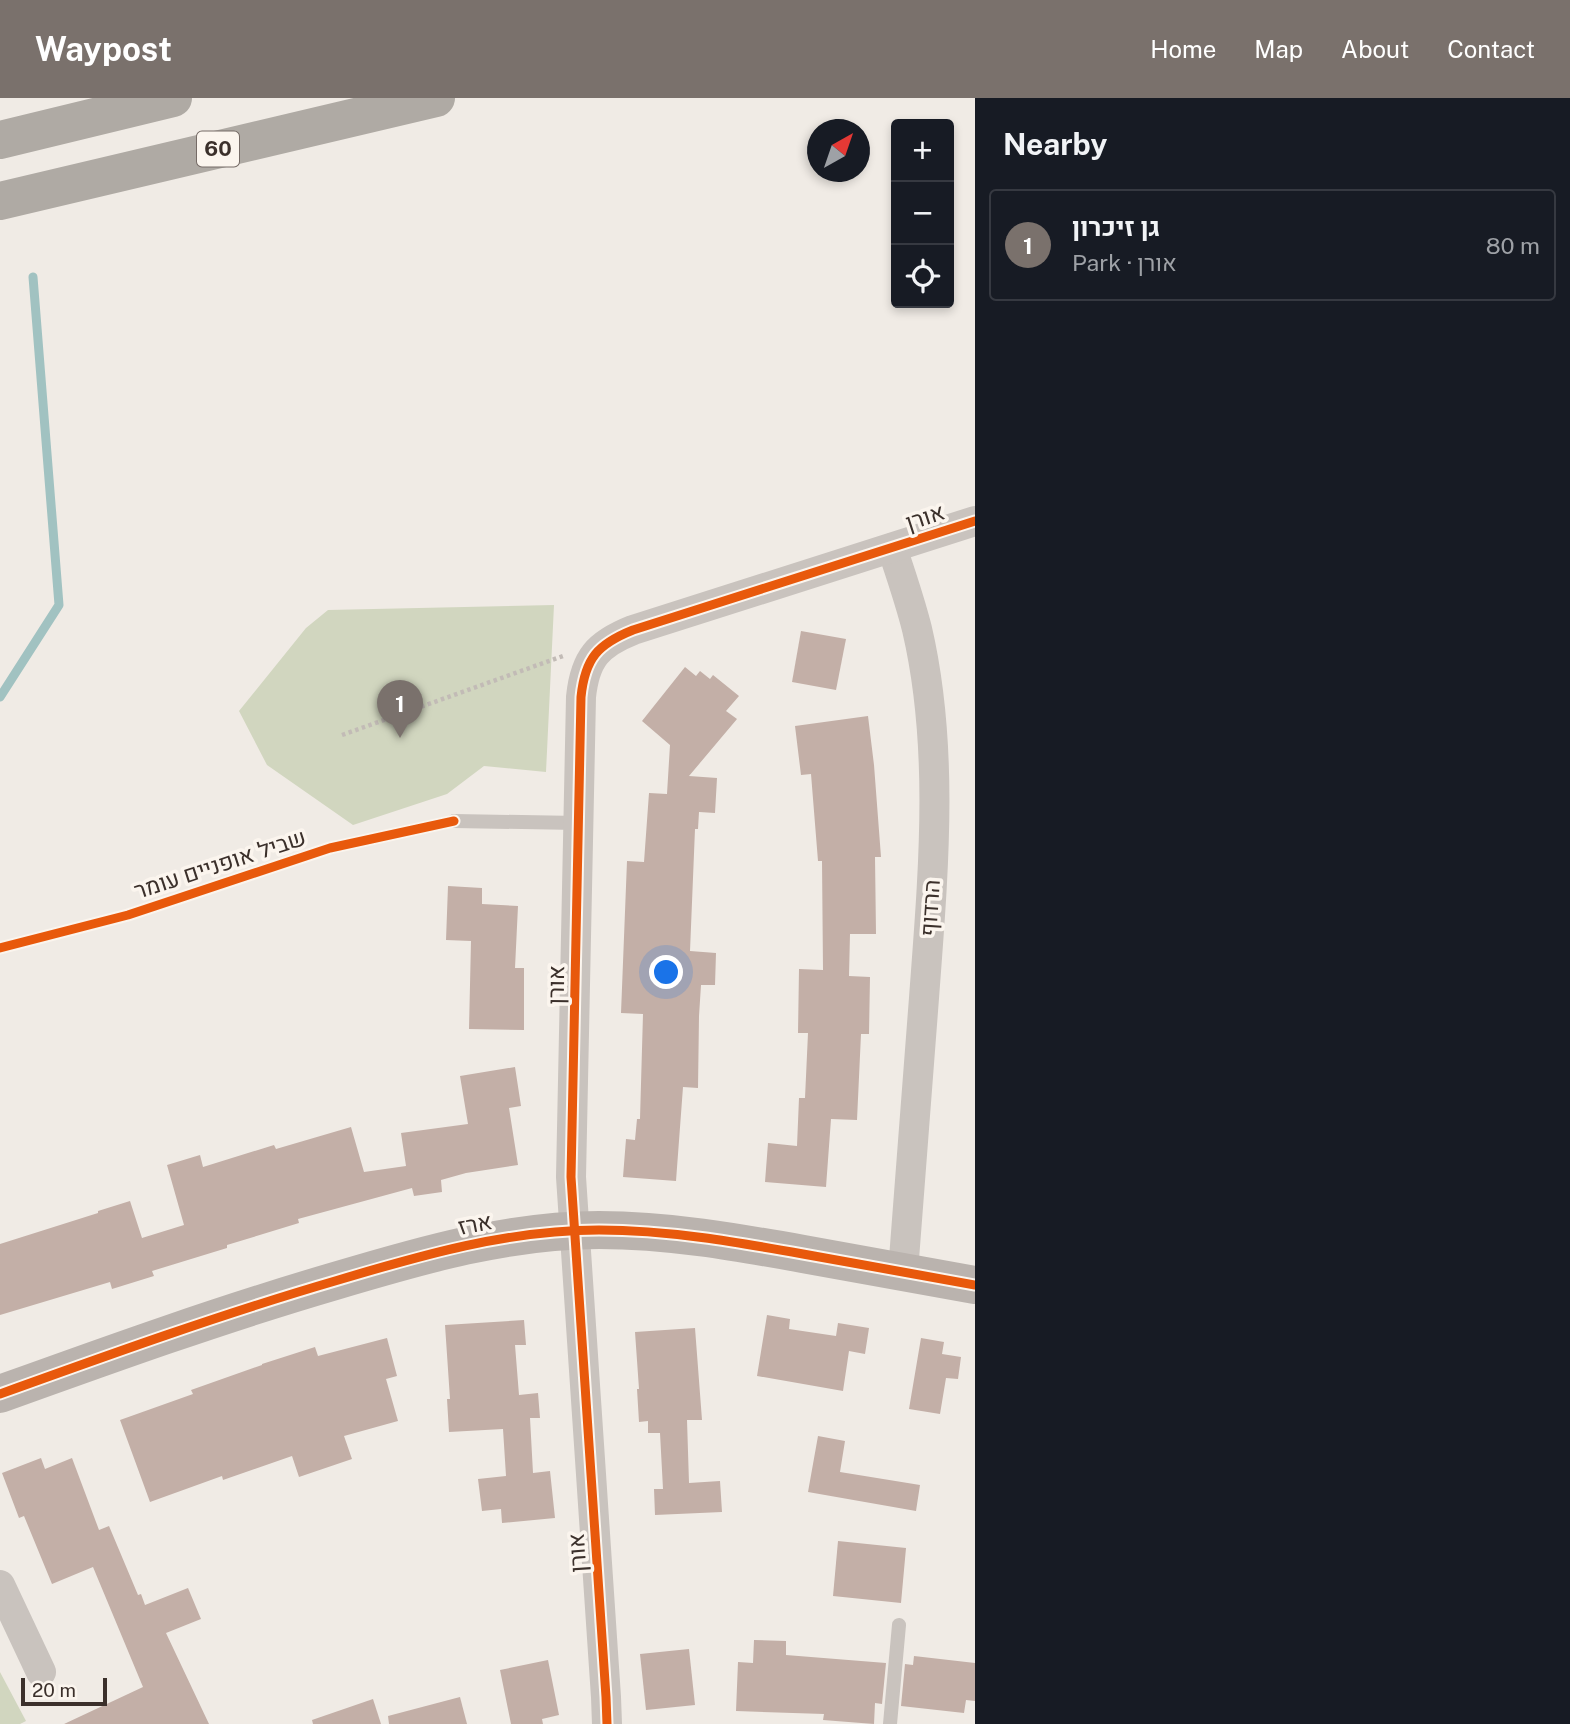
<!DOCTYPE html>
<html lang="en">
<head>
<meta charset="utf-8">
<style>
	body { margin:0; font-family:"Public Sans",Heebo,sans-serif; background:#242831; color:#f1f3f6 }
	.controls { position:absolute; right:21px; top:21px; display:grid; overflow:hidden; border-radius:7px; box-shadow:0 4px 10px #0003 }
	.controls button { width:63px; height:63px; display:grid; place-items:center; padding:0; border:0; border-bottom:2px solid #363941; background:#171b24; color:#f1f3f6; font:35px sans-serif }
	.compass { position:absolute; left:807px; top:21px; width:63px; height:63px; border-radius:50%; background:#171b24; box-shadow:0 4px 10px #0003; rotate:40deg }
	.scale { position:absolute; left:21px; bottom:18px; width:86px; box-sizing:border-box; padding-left:7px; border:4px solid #3b302b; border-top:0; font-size:19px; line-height:24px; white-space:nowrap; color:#3b302b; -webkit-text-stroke:5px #fbf5ee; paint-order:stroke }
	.you { position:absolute; left:667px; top:875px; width:24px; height:24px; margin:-18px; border:5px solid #fff; border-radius:50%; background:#1a73e8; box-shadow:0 0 0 10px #1a73e833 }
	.badge { display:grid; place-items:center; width:46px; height:46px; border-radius:50%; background:#7a716c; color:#fff; font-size:23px; font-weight:700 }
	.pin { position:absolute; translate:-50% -58px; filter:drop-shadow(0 2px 4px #0008) }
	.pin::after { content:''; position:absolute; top:37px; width:24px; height:21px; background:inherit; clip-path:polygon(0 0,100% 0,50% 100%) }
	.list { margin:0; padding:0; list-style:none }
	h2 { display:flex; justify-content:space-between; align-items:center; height:91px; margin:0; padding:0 28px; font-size:30px }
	h2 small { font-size:23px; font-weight:400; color:#9ea1a6 }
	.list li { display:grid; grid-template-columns:46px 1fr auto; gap:21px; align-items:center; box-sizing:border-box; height:112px; margin:0 14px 14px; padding:0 14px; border:2px solid #363941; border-radius:7px }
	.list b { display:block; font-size:26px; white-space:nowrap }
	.list p { margin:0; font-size:23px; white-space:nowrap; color:#9ea1a6 }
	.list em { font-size:23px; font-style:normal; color:#9ea1a6 }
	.icon { flex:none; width:38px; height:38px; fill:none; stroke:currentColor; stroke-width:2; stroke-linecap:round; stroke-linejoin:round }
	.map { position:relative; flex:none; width:975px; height:1626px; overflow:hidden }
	header { display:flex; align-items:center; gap:42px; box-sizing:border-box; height:98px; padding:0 35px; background:#7a716c; color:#fff }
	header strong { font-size:33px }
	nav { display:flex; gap:38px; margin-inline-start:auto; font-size:24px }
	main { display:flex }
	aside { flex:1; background:#171b24 }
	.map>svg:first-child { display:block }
</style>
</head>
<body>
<header>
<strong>Waypost</strong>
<nav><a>Home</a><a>Map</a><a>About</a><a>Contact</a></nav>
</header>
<main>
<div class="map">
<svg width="975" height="1626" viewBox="0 0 975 1626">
	<rect width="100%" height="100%" fill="#f0ebe5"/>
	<g fill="#d1d6bf">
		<path d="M 554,507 L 546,674 L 484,668 L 447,696 L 353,727 L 267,667 L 239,613 L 306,530 L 328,512 Z"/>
		<path d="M 0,1574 L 26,1623 L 20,1626 L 0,1626 Z"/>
	</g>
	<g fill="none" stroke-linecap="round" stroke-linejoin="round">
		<path stroke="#a1c2c1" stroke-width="9" d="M 0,599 L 59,507 L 33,179"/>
	</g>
	<g fill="#c3afa7">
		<path d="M 801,533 L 846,541 L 836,592 L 792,584 Z"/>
		<path d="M 685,569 L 696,578 L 700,573 L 710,581 L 713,577 L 739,598 L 726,613 L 737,621 L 689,678 L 717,680 L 715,715 L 699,714 L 698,731 L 695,731 L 690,853 L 716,855 L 715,887 L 701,887 L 699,918 L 698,990 L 683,989 L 676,1083 L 623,1079 L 626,1041 L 635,1042 L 637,1021 L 640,1021 L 643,916 L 621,915 L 627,763 L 644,764 L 649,695 L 667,696 L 670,647 L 642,623 Z"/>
		<path d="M 868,618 L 874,667 L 881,759 L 875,759 L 876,836 L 850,836 L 849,878 L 870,879 L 869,936 L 861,936 L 857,1022 L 831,1021 L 826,1089 L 765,1084 L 768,1045 L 797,1048 L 799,1000 L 805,1000 L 808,935 L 798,935 L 799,871 L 823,872 L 822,763 L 818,763 L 811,676 L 801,677 L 795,628 Z"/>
		<path d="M 448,788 L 482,790 L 482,806 L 518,808 L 515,870 L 524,870 L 524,932 L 469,931 L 471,843 L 446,842 Z"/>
		<path d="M 515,969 L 521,1008 L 509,1010 L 518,1067 L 466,1075 L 441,1082 L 442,1094 L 414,1098 L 412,1090 L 298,1121 L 299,1125 L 227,1147 L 227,1150 L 152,1173 L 154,1178 L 112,1191 L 110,1184 L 0,1217 L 0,1146 L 98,1115 L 98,1113 L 130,1103 L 142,1140 L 184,1127 L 167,1067 L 200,1057 L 203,1069 L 274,1047 L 276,1051 L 351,1029 L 364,1074 L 406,1068 L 401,1035 L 468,1026 L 460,978 Z"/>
		<path d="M 767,1217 L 790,1221 L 789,1231 L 836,1238 L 838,1225 L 869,1230 L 865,1256 L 849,1253 L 843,1293 L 757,1278 Z"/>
		<path d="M 524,1222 L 526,1247 L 515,1247 L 519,1297 L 538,1295 L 540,1320 L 530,1320 L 533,1375 L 550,1373 L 555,1420 L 502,1425 L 501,1411 L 482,1413 L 478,1381 L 506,1378 L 503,1331 L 449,1334 L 447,1301 L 450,1301 L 445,1227 Z"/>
		<path d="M 695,1230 L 702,1322 L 687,1322 L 689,1385 L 720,1383 L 722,1414 L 655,1417 L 654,1391 L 663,1391 L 660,1335 L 648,1335 L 648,1323 L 639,1324 L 637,1291 L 639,1291 L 635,1234 Z"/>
		<path d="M 387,1240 L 397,1278 L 386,1281 L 398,1323 L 344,1338 L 352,1361 L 299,1379 L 292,1358 L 223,1382 L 222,1378 L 150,1404 L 120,1322 L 193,1296 L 191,1292 L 262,1267 L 262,1266 L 315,1249 L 318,1258 Z"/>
		<path d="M 921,1240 L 944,1244 L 942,1256 L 961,1259 L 958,1281 L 946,1280 L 940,1316 L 909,1311 Z"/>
		<path d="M 818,1338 L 845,1343 L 840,1374 L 920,1387 L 916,1413 L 808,1394 Z"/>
		<path d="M 41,1360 L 45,1371 L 72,1360 L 99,1432 L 109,1428 L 138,1497 L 141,1496 L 145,1507 L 188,1490 L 201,1521 L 166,1535 L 209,1626 L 64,1626 L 143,1589 L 93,1469 L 52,1486 L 24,1418 L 19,1420 L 2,1375 Z"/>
		<path d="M 838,1443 L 906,1450 L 901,1505 L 833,1498 Z"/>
		<path d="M 754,1542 L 786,1543 L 786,1557 L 886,1565 L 882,1606 L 875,1605 L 874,1626 L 823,1622 L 824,1616 L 736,1613 L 738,1564 L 753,1565 Z"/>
		<path d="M 689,1551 L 695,1607 L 646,1612 L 640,1556 Z"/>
		<path d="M 914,1558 L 975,1565 L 975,1603 L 966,1602 L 964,1615 L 901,1608 L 905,1566 L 913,1567 Z"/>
		<path d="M 548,1562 L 559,1617 L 542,1621 L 543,1626 L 511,1626 L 500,1572 Z"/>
		<path d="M 460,1599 L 467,1626 L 389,1626 L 388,1618 Z"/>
		<path d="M 373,1601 L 381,1626 L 313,1626 L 312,1622 Z"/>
	</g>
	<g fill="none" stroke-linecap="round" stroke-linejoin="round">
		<path stroke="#c2bbb6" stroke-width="4.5" stroke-dasharray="3.5 3.5" stroke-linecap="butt" d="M 342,637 L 563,558"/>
		<g stroke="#c9c3be" stroke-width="14">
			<path d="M 454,723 L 578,725"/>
			<path d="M 890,1626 L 899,1527"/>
		</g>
		<g stroke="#c9c3be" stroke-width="30">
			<path d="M 892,450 C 901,477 910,503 917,531 C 945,651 933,778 924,900 C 917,991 910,1083 903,1174"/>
			<path d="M 0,1487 L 41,1574"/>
			<path d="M 607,1626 L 606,1599 L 571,1079 L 581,599 C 585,560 598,546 633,532 L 975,423"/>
		</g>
		<path stroke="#bab3ae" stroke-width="38" d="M 0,1296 C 111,1256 222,1216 335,1183 C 422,1157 508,1132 599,1132 C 668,1132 736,1144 803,1156 C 861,1166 918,1177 975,1187"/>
		<g stroke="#afaaa4" stroke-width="38">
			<path d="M 0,42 L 173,0"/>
			<path d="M 0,103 L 436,0"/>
		</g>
		<g stroke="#fbf5ee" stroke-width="13">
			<g id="cycleway">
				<path d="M 0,850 L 128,817 L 330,750 L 454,723"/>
				<path d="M 0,1296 C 111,1256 222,1216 335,1183 C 422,1157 508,1132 599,1132 C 668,1132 736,1144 803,1156 C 861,1166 918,1177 975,1187"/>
				<path d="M 607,1626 L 606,1599 L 571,1079 L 581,599 C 585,560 598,546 633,532 L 975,423"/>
			</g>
		</g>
		<use href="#cycleway" stroke="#e8590c" stroke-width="9"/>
	</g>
	<g text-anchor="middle" stroke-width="7" stroke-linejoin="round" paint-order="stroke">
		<rect fill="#fbf5ee" stroke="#756b66" stroke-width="2" x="197" y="33.5" width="42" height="35" rx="5"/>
		<g font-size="21" font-weight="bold" fill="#3b302b">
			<text x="218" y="58">60</text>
		</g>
		<g font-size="23" fill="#3b302b" stroke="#fbf5ee">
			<text transform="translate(925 419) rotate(-18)" y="8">אורן</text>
			<text transform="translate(220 766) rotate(-18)" y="8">שביל אופניים עומר</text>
			<text transform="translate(930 810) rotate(-86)" y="8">הרדוף</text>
			<text transform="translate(556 887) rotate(-89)" y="8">אורן</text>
			<text transform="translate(475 1126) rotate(-11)" y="8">ארז</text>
			<text transform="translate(577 1455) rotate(-94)" y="8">אורן</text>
		</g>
	</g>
</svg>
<div class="controls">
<button>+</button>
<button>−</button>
<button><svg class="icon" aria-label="locate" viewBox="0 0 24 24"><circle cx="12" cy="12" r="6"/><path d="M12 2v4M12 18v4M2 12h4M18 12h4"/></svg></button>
</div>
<svg class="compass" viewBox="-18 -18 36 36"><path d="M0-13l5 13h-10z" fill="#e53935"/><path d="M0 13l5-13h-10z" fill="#9ea1a6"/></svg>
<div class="scale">20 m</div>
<div class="you"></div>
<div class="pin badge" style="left:400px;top:640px">1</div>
</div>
<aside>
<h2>Nearby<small></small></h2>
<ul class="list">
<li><span class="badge">1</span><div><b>גן זיכרון</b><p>Park · אורן</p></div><em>80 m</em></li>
</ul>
</aside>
</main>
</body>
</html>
